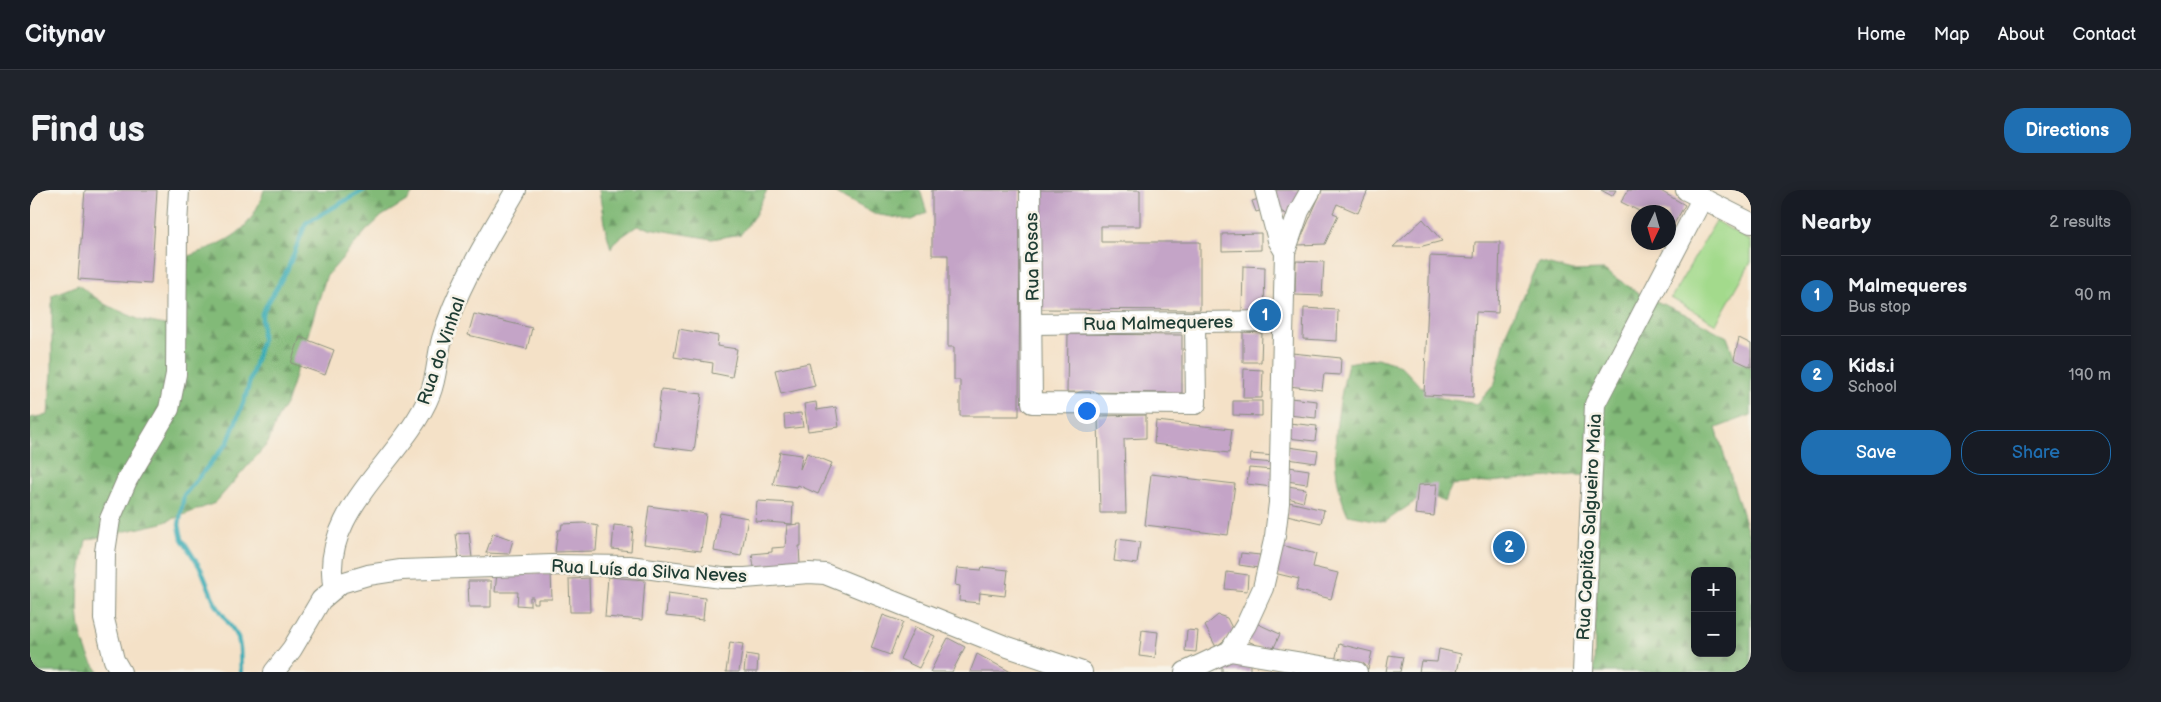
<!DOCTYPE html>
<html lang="en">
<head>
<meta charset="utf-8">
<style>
	body { margin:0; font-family:"Balsamiq Sans",sans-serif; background:#20242c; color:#f1f3f6 }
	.controls { position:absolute; right:15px; bottom:15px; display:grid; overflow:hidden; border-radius:10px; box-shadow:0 2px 12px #0003 }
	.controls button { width:45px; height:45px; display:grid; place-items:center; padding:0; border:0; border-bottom:1px solid #363941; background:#171b24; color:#f1f3f6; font:25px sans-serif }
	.compass { position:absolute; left:1601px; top:15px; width:45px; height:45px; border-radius:50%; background:#171b24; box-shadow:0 2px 12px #0003; rotate:185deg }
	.you { position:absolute; left:1056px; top:220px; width:18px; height:18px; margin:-12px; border:4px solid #fff; border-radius:50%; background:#1a73e8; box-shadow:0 0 0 8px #1a73e833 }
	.badge { display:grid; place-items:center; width:32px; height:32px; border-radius:50%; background:#1f6fb2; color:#fff; font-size:16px; font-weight:700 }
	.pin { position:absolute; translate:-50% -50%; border:2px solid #fff; box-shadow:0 1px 5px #0006 }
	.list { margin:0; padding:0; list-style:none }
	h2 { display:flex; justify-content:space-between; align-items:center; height:65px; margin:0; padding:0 20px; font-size:21px }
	h2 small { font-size:16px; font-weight:400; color:#9ea1a6 }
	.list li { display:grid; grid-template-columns:32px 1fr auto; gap:15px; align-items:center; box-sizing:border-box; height:80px; padding:0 20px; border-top:1px solid #363941 }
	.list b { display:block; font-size:19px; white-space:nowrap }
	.list p { margin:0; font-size:16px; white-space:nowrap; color:#9ea1a6 }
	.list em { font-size:16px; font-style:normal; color:#9ea1a6 }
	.actions { display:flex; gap:10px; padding:15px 20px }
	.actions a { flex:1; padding:11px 0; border:1px solid #1f6fb2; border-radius:20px; text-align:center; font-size:18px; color:#1f6fb2 }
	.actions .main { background:#1f6fb2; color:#fff }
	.map { position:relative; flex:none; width:1721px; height:482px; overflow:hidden; border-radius:20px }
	header { display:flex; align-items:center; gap:30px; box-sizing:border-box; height:70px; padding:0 25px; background:#171b24; border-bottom:1px solid #363941 }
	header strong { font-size:24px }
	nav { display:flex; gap:28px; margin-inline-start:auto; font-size:18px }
	.intro { display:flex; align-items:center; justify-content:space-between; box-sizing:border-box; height:120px; padding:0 30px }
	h1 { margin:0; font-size:35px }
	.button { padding:12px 22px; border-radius:20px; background:#1f6fb2; color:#fff; font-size:18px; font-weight:700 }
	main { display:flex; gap:30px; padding:0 30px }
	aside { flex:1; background:#171b24; border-radius:20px; box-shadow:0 2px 12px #0003 }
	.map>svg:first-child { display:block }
</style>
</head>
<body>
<header>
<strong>Citynav</strong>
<nav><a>Home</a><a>Map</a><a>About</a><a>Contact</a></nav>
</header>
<div class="intro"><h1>Find us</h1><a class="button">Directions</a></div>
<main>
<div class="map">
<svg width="1721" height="482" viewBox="0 0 1721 482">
	<defs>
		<pattern id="forest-firs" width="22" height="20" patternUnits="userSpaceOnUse" patternTransform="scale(1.25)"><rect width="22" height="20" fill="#82ba78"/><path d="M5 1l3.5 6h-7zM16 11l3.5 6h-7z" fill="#6a9863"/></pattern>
	</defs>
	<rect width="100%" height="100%" fill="#f7f3e8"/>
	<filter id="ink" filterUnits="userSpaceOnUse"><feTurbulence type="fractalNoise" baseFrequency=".02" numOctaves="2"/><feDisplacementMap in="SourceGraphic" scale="10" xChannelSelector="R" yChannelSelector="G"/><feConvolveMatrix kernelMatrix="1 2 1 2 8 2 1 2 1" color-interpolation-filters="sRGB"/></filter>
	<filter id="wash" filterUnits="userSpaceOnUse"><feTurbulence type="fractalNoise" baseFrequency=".0096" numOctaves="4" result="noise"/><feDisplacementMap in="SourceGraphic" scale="20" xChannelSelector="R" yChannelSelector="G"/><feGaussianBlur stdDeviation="1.12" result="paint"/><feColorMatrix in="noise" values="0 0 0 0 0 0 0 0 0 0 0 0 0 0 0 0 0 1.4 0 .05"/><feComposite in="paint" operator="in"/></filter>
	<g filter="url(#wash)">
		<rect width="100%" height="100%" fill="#f4e1c7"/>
		<g fill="url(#forest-firs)" stroke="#507c56" fill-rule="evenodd">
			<path d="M 234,0 L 385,0 L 378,10 L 352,26 L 336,41 L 296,87 L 256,214 L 248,227 L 238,253 L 185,313 L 132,333 L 56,350 C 47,393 40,446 69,482 L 0,482 L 0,228 L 18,225 L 22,183 L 22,105 L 48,95 L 76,115 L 110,130 L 140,136 L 149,115 L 159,66 C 200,50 220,44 234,0 Z"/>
			<path d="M 569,0 L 737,0 L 725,25 L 711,44 L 682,49 L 607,36 L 584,52 L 581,59 L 574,33 Z"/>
			<path d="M 800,0 L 890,0 L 897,23 L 881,30 L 844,24 Z"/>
			<path d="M 1508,72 L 1543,81 L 1574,80 L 1610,104 L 1655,124 L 1697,147 L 1704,166 L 1721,178 L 1721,225 L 1686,238 L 1721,353 L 1721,482 L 1564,482 L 1569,286 L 1544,285 L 1422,295 L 1414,312 L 1397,303 L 1355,332 L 1318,325 C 1296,277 1307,222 1318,173 L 1348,168 L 1371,176 L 1390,196 L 1411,208 L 1447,214 L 1465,194 L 1477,140 ZM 1665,381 L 1702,381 L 1702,463 L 1665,463 Z"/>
		</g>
		<path fill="#a3da8c" stroke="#618c60" d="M 1686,31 L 1721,51 L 1721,72 L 1686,134 L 1641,108 Z"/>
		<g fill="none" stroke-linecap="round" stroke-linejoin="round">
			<path stroke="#3bacb5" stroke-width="4.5" d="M 211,482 L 210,458 L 208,447 L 185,413 L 171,379 L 152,349 L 149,335 L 154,305 L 198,252 L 215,208 L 232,150 L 232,123 L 258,78 L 276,33 L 334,0"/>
		</g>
		<g id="blocks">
			<g fill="#c4a4c7">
				<path d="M 55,0 L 127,0 L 121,94 L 48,89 Z"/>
				<path d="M 902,0 L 990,0 L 989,226 L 930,226 L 930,190 L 924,190 L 924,157 L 918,157 L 918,65 L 902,65 Z"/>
				<path d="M 1009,0 L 1110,0 L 1110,36 L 1071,36 L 1071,52 L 1170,52 L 1170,120 L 1009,119 Z"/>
				<path d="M 1245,0 L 1271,0 L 1258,25 L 1245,18 Z"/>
				<path d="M 1292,0 L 1338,0 L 1328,23 L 1307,14 L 1303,23 L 1308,25 L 1295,54 L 1268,55 Z"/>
				<path d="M 1571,0 L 1586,0 L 1582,6 Z"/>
				<path d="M 1598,0 L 1629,0 L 1655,15 L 1641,39 L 1638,38 L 1638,22 L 1611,22 L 1591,12 Z"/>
				<path d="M 1235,7 L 1239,18 L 1226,22 L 1222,11 Z"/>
				<path d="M 1393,29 L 1412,51 L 1389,57 L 1363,57 Z"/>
				<path d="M 1231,43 L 1231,60 L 1192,61 L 1192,44 Z"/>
				<path d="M 1445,52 L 1470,52 L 1468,123 L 1446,122 L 1443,207 L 1394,205 L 1400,66 L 1444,68 Z"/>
				<path d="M 1266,71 L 1294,72 L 1292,106 L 1265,105 Z"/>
				<path d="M 1213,76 L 1235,77 L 1234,122 L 1212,122 Z"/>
				<path d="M 1274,118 L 1308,120 L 1307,151 L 1273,149 Z"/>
				<path d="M 444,124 L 502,138 L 497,159 L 438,145 Z"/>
				<path d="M 649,139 L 688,146 L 687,156 L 707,159 L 702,187 L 682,183 L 683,173 L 644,167 Z"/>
				<path d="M 1213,142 L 1232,143 L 1231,172 L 1213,172 Z"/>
				<path d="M 1038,144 L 1152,145 L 1152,203 L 1037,202 Z"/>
				<path d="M 270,147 L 304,160 L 295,185 L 261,173 Z"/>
				<path d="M 1709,148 L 1721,154 L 1721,177 L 1704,169 Z"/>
				<path d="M 1262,163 L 1311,168 L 1310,185 L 1294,184 L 1292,200 L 1259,196 Z"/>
				<path d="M 779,173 L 785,196 L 751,204 L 745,180 Z"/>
				<path d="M 1214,179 L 1233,180 L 1232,208 L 1213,208 Z"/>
				<path d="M 631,199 L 672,204 L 664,261 L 624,256 Z"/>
				<path d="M 1260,208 L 1287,211 L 1286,228 L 1258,225 Z"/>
				<path d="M 1203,211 L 1232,211 L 1232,226 L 1203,225 Z"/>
				<path d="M 786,212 L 787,220 L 806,217 L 809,237 L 778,241 L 774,214 Z"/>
				<path d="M 771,223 L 773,237 L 755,239 L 754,225 Z"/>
				<path d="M 1116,225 L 1116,248 L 1094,249 L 1096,323 L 1070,323 L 1068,226 Z"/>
				<path d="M 1126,231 L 1202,239 L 1199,263 L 1124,254 Z"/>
				<path d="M 1259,233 L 1287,236 L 1285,251 L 1257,248 Z"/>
				<path d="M 1258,257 L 1288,261 L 1286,273 L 1258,269 Z"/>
				<path d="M 750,262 L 772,265 L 770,279 L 777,263 L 802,273 L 788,304 L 768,295 L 767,297 L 743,294 Z"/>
				<path d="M 1221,264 L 1245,266 L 1244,273 L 1220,271 Z"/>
				<path d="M 1259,277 L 1279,280 L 1277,294 L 1257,291 Z"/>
				<path d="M 1219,278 L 1243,280 L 1242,297 L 1217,294 Z"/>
				<path d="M 1121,284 L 1205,294 L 1198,345 L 1115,335 Z"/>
				<path d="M 1407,294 L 1404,326 L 1385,324 L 1388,295 Z"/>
				<path d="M 1258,296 L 1276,299 L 1273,312 L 1258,308 Z"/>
				<path d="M 727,311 L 763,313 L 762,334 L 725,331 Z"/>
				<path d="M 1259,312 L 1294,320 L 1291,333 L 1257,325 Z"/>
				<path d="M 619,316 L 676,324 L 671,361 L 614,354 Z"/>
				<path d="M 690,323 L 718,328 L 711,366 L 684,361 Z"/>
				<path d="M 554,333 L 568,336 L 566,361 L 525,362 L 528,340 L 531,340 L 532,334 Z"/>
				<path d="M 771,334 L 771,356 L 769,356 L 770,374 L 724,377 L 722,364 L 742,362 L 742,358 L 755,357 L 757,335 Z"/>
				<path d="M 584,335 L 603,337 L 601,361 L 582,359 Z"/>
				<path d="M 439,342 L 442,368 L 429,369 L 426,344 Z"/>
				<path d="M 463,343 L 483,350 L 479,364 L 456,363 Z"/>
				<path d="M 1087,349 L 1110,352 L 1107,374 L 1084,371 Z"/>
				<path d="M 1251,355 L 1286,364 L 1283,377 L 1308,383 L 1301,409 L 1266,400 L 1269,389 L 1244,383 Z"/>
				<path d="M 1211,363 L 1230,365 L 1229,378 L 1209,375 Z"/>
				<path d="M 952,377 L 978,380 L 975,406 L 950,403 L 949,413 L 929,411 L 930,396 L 925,395 L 927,378 L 951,380 Z"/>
				<path d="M 1197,382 L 1218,385 L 1217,401 L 1195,399 Z"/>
				<path d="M 467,383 L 521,383 L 522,409 L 508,409 L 508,413 L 503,413 L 503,407 L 500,407 L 500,416 L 487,415 L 488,402 L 465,402 Z"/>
				<path d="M 578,387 L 615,390 L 612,430 L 575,427 Z"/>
				<path d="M 559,388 L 560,422 L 540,422 L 539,389 Z"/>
				<path d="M 438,391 L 461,391 L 461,417 L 439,417 Z"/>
				<path d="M 638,403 L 675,408 L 673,430 L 636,426 Z"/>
				<path d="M 853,425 L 873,432 L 860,465 L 841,458 Z"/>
				<path d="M 1188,425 L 1197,428 L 1204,442 L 1186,457 L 1175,436 Z"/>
				<path d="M 1226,433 L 1250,444 L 1242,462 L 1218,451 Z"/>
				<path d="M 885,437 L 905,446 L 889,478 L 870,469 Z"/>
				<path d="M 1112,440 L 1128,442 L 1125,468 L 1109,466 Z"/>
				<path d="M 1157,440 L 1168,441 L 1166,462 L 1155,461 Z"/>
				<path d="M 918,448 L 935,457 L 922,482 L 900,482 Z"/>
				<path d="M 700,452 L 713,454 L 709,482 L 696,482 Z"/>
				<path d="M 1309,454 L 1342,462 L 1338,479 L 1305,471 Z"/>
				<path d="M 1409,459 L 1431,464 L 1427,482 L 1389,482 L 1391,471 L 1407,472 Z"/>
				<path d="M 716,464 L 728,466 L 727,482 L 714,482 Z"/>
				<path d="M 947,464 L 981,482 L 940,482 Z"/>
				<path d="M 1359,465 L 1373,467 L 1370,482 L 1356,482 Z"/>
				<rect x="1192" y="468" width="28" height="14"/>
			</g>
		</g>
	</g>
	<g filter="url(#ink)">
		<use href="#blocks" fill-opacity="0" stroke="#8a8f7e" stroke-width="1"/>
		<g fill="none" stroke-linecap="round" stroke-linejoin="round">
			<g stroke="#8a8f7e" stroke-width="22">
				<g id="minor">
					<path d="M 1000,0 L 1002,213 L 1166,214 L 1165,132"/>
					<path d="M 1235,0 L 1248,50 L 1255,62"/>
					<path d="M 1656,0 L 1721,33"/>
					<path d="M 1003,134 L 1253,131"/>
					<path d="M 304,399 C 287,322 375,268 400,204 C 407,187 407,167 412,149 C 427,96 459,47 486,0"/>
					<path d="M 1200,461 L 1327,482"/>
					<path d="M 91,482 L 84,470 L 74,429 L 75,362 L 80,329 L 97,290 L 139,219 L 146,184 L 147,35 L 149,0"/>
					<path d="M 244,482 L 262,459 L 291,410 L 311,393 L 338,385 L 371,380 L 522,375 L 599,376 L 692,388 L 715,388 L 779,383 L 795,384 L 975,456 L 1052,482"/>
					<path d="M 1155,482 L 1200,461 L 1216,435 L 1233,398 L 1245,346 L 1249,313 L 1255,62 L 1269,21 L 1281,0"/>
					<path d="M 1553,482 L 1565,214 L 1672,9"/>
				</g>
			</g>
			<use href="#minor" stroke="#fff" stroke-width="20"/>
		</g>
	</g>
	<g text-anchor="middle" stroke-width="5" stroke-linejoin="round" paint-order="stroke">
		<g font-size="18" fill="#1f3d34" stroke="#f7f3e8">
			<text transform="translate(1002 67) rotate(-91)" y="6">Rua Rosas</text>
			<text transform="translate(1128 133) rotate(-1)" y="6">Rua Malmequeres</text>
			<text transform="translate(411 161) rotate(-71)" y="6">Rua do Vinhal</text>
			<text transform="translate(1559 337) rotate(-87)" y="6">Rua Capitão Salgueiro Maia</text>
			<text transform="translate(619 381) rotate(3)" y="6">Rua Luís da Silva Neves</text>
		</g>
	</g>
</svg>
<div class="controls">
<button>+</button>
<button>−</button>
</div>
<svg class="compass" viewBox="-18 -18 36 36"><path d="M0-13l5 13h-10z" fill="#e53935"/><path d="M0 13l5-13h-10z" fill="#9ea1a6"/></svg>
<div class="you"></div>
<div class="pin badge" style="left:1235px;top:125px">1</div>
<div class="pin badge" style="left:1479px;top:357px">2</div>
</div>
<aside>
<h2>Nearby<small>2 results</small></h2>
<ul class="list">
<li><span class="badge">1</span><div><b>Malmequeres</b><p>Bus stop</p></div><em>90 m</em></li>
<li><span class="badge">2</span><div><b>Kids.i</b><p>School</p></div><em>190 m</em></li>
</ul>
<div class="actions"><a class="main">Save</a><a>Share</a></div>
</aside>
</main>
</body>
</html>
